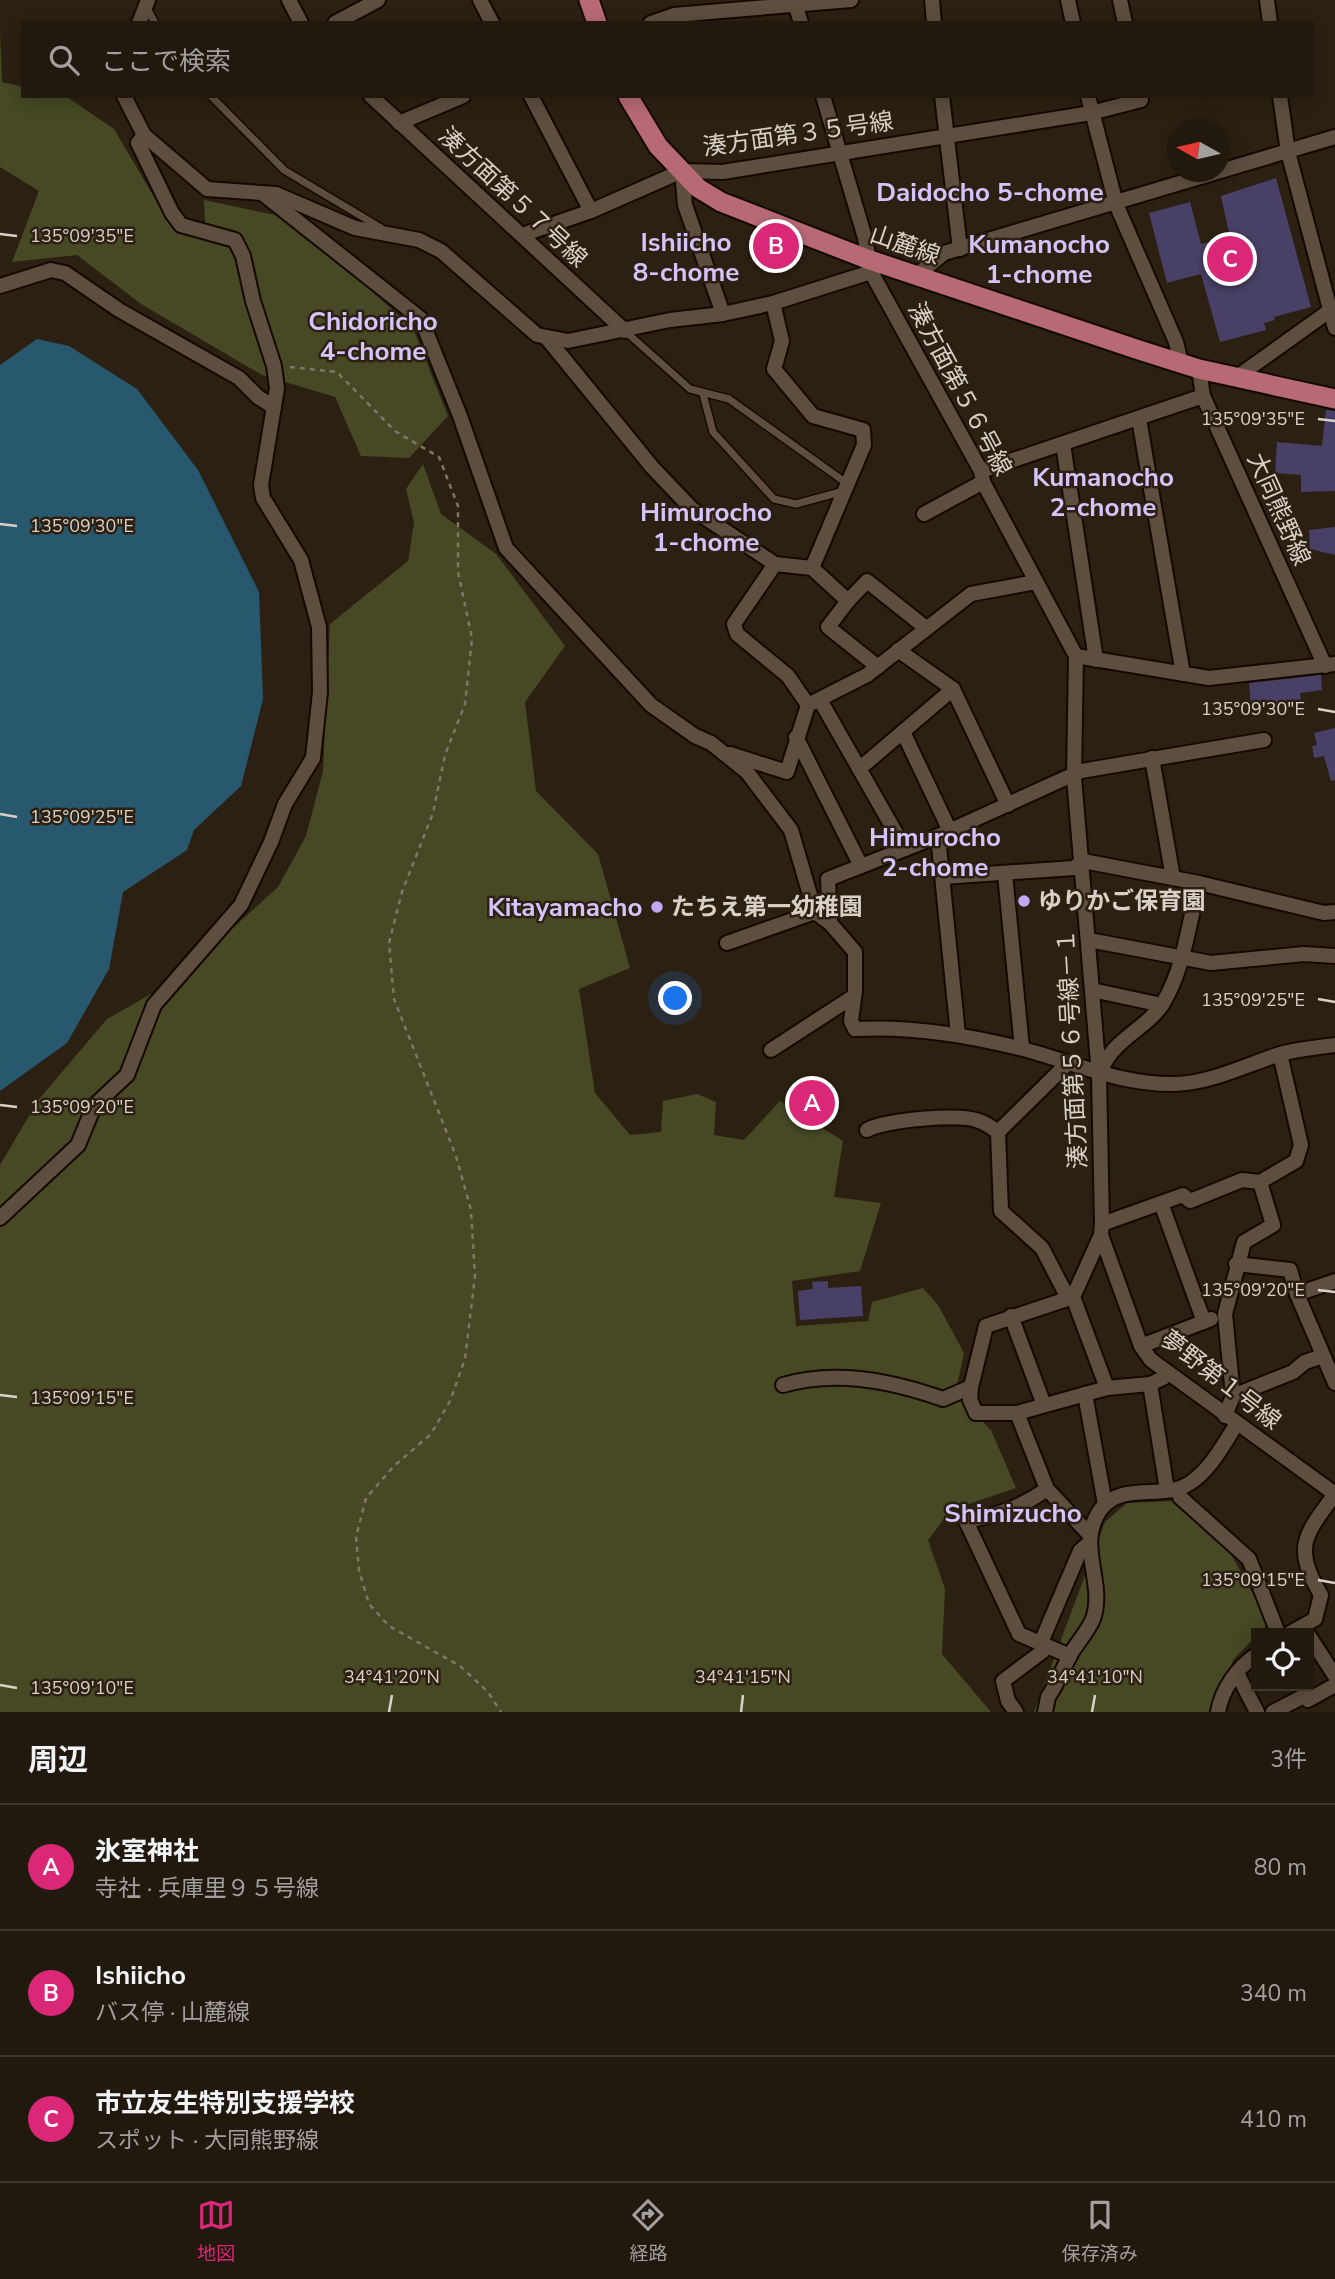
<!DOCTYPE html>
<html lang="ja">
<head>
<meta charset="utf-8">
<style>
	body { margin:0; font-family:"Nunito Sans","Noto Sans JP",sans-serif; background:#2d251c; color:#f1f3f6 }
	.controls { position:absolute; right:21px; bottom:21px; display:grid; overflow:hidden; border-radius:0px; box-shadow:0 4px 18px #0003 }
	.controls button { width:63px; height:63px; display:grid; place-items:center; padding:0; border:0; border-bottom:2px solid #3e372e; background:#21180e; color:#f1f3f6; font:35px sans-serif }
	.compass { position:absolute; left:1167px; top:119px; width:63px; height:63px; border-radius:50%; background:#21180e; box-shadow:0 4px 18px #0003; rotate:278deg }
	.you { position:absolute; left:676px; top:999px; width:24px; height:24px; margin:-18px; border:5px solid #fff; border-radius:50%; background:#1a73e8; box-shadow:0 0 0 10px #1a73e833 }
	.badge { display:grid; place-items:center; width:46px; height:46px; border-radius:50%; background:#db2777; color:#fff; font-size:23px; font-weight:700 }
	.pin { position:absolute; translate:-50% -50%; border:4px solid #fff; box-shadow:0 2px 7px #0006 }
	.list { margin:0; padding:0; list-style:none }
	h2 { display:flex; justify-content:space-between; align-items:center; height:91px; margin:0; padding:0 28px; font-size:30px }
	h2 small { font-size:23px; font-weight:400; color:#a2a09e }
	.list li { display:grid; grid-template-columns:46px 1fr auto; gap:21px; align-items:center; box-sizing:border-box; height:126px; padding:0 28px; border-top:2px solid #3e372e }
	.list b { display:block; font-size:26px; white-space:nowrap }
	.list p { margin:0; font-size:23px; white-space:nowrap; color:#a2a09e }
	.list em { font-size:23px; font-style:normal; color:#a2a09e }
	.icon { flex:none; width:38px; height:38px; fill:none; stroke:currentColor; stroke-width:2; stroke-linecap:round; stroke-linejoin:round }
	.map { position:relative; flex:none; width:1335px; height:1712px; overflow:hidden }
	.search { position:absolute; background:#21180e; box-shadow:0 4px 18px #0003; left:21px; right:21px; top:21px; height:77px; display:flex; align-items:center; gap:18px; box-sizing:border-box; padding:0 24px; border-radius:0px; color:#a2a09e; font-size:26px }
	.sheet { height:469px; background:#21180e }
	nav { display:flex; justify-content:space-around; align-items:center; box-sizing:border-box; height:98px; border-top:2px solid #3e372e; background:#21180e; font-size:19px; color:#a2a09e }
	nav a { display:grid; justify-items:center; gap:4px }
	nav .on { color:#db2777 }
	.map>svg:first-child { display:block }
</style>
</head>
<body>
<div class="map">
<svg width="1335" height="1712" viewBox="0 0 1335 1712">
	<rect width="100%" height="100%" fill="#2c2012"/>
	<g fill="#464924">
		<path d="M 0,30 L 2,82 L 23,87 L 23,96 L 67,97 L 114,129 L 171,226 L 206,241 L 204,200 L 275,215 L 367,287 L 413,328 L 448,416 L 409,458 L 361,456 L 335,397 L 262,375 L 141,304 L 77,255 L 12,262 L 39,191 L 0,167 Z"/>
		<path d="M 423,464 L 441,514 L 496,554 L 565,646 L 525,702 L 536,791 L 598,854 L 630,968 L 579,989 L 595,1093 L 630,1135 L 661,1132 L 663,1101 L 697,1094 L 716,1102 L 714,1135 L 744,1140 L 780,1101 L 843,1141 L 834,1197 L 881,1203 L 860,1271 L 792,1281 L 796,1326 L 868,1321 L 872,1302 L 923,1288 L 938,1305 L 964,1353 L 955,1395 L 991,1430 L 1016,1488 L 951,1510 L 928,1540 L 945,1589 L 942,1654 L 991,1712 L 0,1712 L 0,1165 L 39,1099 L 107,1019 L 174,981 L 278,887 L 306,836 L 323,771 L 330,624 L 408,561 L 414,523 L 406,489 Z"/>
		<path d="M 1172,1501 L 1226,1545 L 1269,1623 L 1233,1660 L 1216,1712 L 1034,1712 L 1105,1522 L 1127,1503 Z"/>
	</g>
	<path fill="#28586e" d="M 37,339 L 69,346 L 137,389 L 198,470 L 259,592 L 263,699 L 241,786 L 194,830 L 187,850 L 123,892 L 109,969 L 67,1043 L 0,1091 L 0,365 Z"/>
	<g fill="#484066">
		<path d="M 1276,178 L 1311,307 L 1274,317 L 1275,320 L 1264,323 L 1266,330 L 1220,342 L 1201,274 L 1167,283 L 1149,213 L 1190,202 L 1201,244 L 1230,238 L 1221,196 Z"/>
		<path d="M 1326,410 L 1335,411 L 1335,491 L 1301,492 L 1301,475 L 1275,473 L 1277,442 L 1322,446 Z"/>
		<path d="M 1335,527 L 1335,555 L 1310,549 L 1309,530 Z"/>
		<path d="M 1321,675 L 1322,690 L 1300,693 L 1301,700 L 1251,706 L 1249,683 Z"/>
		<path d="M 1335,728 L 1335,780 L 1331,781 L 1324,756 L 1314,758 L 1312,746 L 1317,745 L 1314,733 Z"/>
		<path d="M 828,1281 L 828,1288 L 861,1286 L 863,1316 L 800,1320 L 798,1291 L 813,1289 L 812,1282 Z"/>
	</g>
	<g fill="none" stroke-linecap="round" stroke-linejoin="round">
		<g stroke="#140901" stroke-width="10">
			<g id="service">
				<path d="M 147,8 L 155,23"/>
				<path d="M 211,96 L 284,170 L 381,228"/>
				<path d="M 625,331 L 690,389 L 729,399 L 849,485"/>
				<path d="M 703,394 L 713,432 L 774,499 L 796,504 L 844,491"/>
			</g>
		</g>
		<g stroke="#140901" stroke-width="18">
			<g id="minor">
				<path d="M 289,0 L 301,23"/>
				<path d="M 480,0 L 492,23"/>
				<path d="M 794,0 L 801,23"/>
				<path d="M 932,0 L 934,23"/>
				<path d="M 1068,0 L 1073,23"/>
				<path d="M 1120,0 L 1125,23"/>
				<path d="M 1267,0 L 1270,23"/>
				<path d="M 139,23 L 148,0"/>
				<path d="M 335,23 L 378,0"/>
				<path d="M 651,23 L 674,15 L 851,0"/>
				<path d="M 124,96 L 144,135"/>
				<path d="M 371,96 L 625,331"/>
				<path d="M 531,96 L 591,211"/>
				<path d="M 823,96 L 865,238 L 871,272 L 981,471 L 983,482 L 1076,656 L 1074,777 L 1099,1075 L 1102,1224 L 1101,1235 L 1073,1297 L 986,1326 L 971,1387 L 970,1400 L 976,1413 L 1017,1413 L 1107,1388 L 1150,1384 L 1163,1378 L 1167,1372"/>
				<path d="M 942,96 L 960,249"/>
				<path d="M 1088,96 L 1116,204 L 1176,342 L 1181,362"/>
				<path d="M 1280,96 L 1288,152 L 1335,328"/>
				<path d="M 399,123 L 463,96"/>
				<path d="M 682,171 L 685,205 L 723,314"/>
				<path d="M 262,193 L 421,319 L 460,416 L 506,548 L 651,705 L 695,736 L 711,743 L 747,772 L 791,830 L 815,912 L 830,923 L 855,952 L 855,991 L 851,1021 L 855,1029 C 910,1026 967,1035 1019,1048 C 1071,1061 1119,1085 1175,1084 C 1210,1083 1244,1066 1277,1055 C 1295,1049 1316,1048 1335,1045"/>
				<path d="M 522,235 L 591,211 L 682,171 L 723,172 L 1091,113 L 1141,100 L 1140,96"/>
				<path d="M 917,275 L 944,253 L 1335,137"/>
				<path d="M 0,286 L 51,270 L 65,273 L 119,310 L 239,378 L 258,397 L 274,407"/>
				<path d="M 773,303 L 782,341 L 774,369 L 813,416 L 863,430 L 864,445 L 812,568"/>
				<path d="M 546,337 L 652,467 L 692,509 L 775,564 L 812,568 L 848,601 L 828,627 L 878,667"/>
				<path d="M 1199,369 L 1203,396 L 1325,666"/>
				<path d="M 1237,377 L 1335,307"/>
				<path d="M 1139,419 L 1183,674"/>
				<path d="M 1063,444 L 1096,660"/>
				<path d="M 981,471 L 1203,396"/>
				<path d="M 924,514 L 983,482"/>
				<path d="M 775,564 L 734,624 L 737,634 L 788,676 L 808,705"/>
				<path d="M 848,601 L 867,581 L 926,628"/>
				<path d="M 898,650 L 953,689 L 1008,805"/>
				<path d="M 1076,656 L 1209,678 L 1335,664"/>
				<path d="M 820,700 L 905,849"/>
				<path d="M 903,732 L 950,831"/>
				<path d="M 796,737 L 861,866"/>
				<path d="M 730,754 L 787,772 L 808,705 L 867,675 L 971,594 L 1036,582"/>
				<path d="M 1152,758 L 1173,878"/>
				<path d="M 859,769 L 953,689"/>
				<path d="M 938,836 L 958,1035"/>
				<path d="M 1005,874 L 1022,1048"/>
				<path d="M 943,877 L 1074,868 L 1083,861 L 1199,883 L 1324,913 L 1335,912"/>
				<path d="M 830,923 L 828,879 L 938,836 L 1081,771 L 1264,740"/>
				<path d="M 1089,940 L 1211,963 L 1304,954 L 1335,956"/>
				<path d="M 727,943 L 815,912"/>
				<path d="M 1092,990 L 1162,1005"/>
				<path d="M 771,1050 L 854,996"/>
				<path d="M 1101,1070 C 1115,1037 1147,1029 1163,1003 C 1184,969 1189,922 1199,883"/>
				<path d="M 867,1130 C 885,1120 960,1113 979,1121 C 986,1123 992,1128 998,1132"/>
				<path d="M 998,1132 L 1001,1211 L 1042,1248 L 1068,1298"/>
				<path d="M 998,1132 L 1067,1064"/>
				<path d="M 1260,1182 L 1296,1161 L 1301,1145 L 1280,1054"/>
				<path d="M 1161,1203 L 1204,1322"/>
				<path d="M 0,1218 L 78,1145 L 94,1106 L 127,1075 L 154,1005 L 241,905 L 271,842 L 285,804 L 313,758 L 320,692 L 319,627 L 301,560 L 263,498 L 261,485 L 277,388 L 274,366 L 253,301 L 243,256 L 235,240 L 181,225 L 172,213 L 138,143 L 144,135 L 207,189 L 276,194 L 355,228 L 419,240 L 441,251 L 537,335 L 568,341 L 670,320 L 723,314 L 773,303 L 871,272"/>
				<path d="M 1102,1224 L 1183,1195 L 1190,1201 L 1242,1180 L 1260,1182"/>
				<path d="M 1101,1235 L 1141,1346 L 1151,1360 L 1335,1494"/>
				<path d="M 1236,1264 L 1290,1270 L 1297,1294 L 1335,1383"/>
				<path d="M 1297,1294 L 1335,1281"/>
				<path d="M 1073,1297 L 1107,1388"/>
				<path d="M 1011,1316 L 1044,1405"/>
				<path d="M 1141,1346 L 1211,1319"/>
				<path d="M 1150,1384 L 1167,1490"/>
				<path d="M 783,1385 C 836,1369 893,1381 943,1399 L 971,1387"/>
				<path d="M 1085,1394 L 1105,1504"/>
				<path d="M 1233,1396 L 1293,1372 L 1305,1362 L 1323,1356"/>
				<path d="M 1017,1413 L 1047,1489 L 1089,1534"/>
				<path d="M 1225,1416 L 1233,1396 L 1225,1314 L 1244,1242 L 1273,1225 L 1260,1182"/>
				<path d="M 1047,1489 C 1020,1508 998,1515 966,1521 L 1019,1634 L 1070,1656"/>
				<path d="M 1178,1489 L 1180,1497 L 1249,1559 L 1278,1633"/>
				<path d="M 1290,1633 L 1315,1619 L 1321,1595 C 1293,1547 1304,1536 1335,1494"/>
				<path d="M 1309,1636 L 1335,1676"/>
				<path d="M 1237,1673 L 1257,1712"/>
				<path d="M 1016,1712 L 1008,1701 L 1003,1681 L 1043,1651 L 1042,1640 L 1080,1551 L 1089,1543"/>
				<path d="M 1045,1712 L 1048,1697 C 1057,1684 1063,1669 1070,1655 C 1077,1643 1088,1631 1093,1619 C 1106,1582 1075,1544 1101,1509 C 1122,1481 1163,1501 1190,1483 C 1211,1469 1223,1445 1236,1425"/>
				<path d="M 1218,1712 C 1222,1689 1237,1668 1256,1655"/>
				<path d="M 1273,1712 L 1304,1696 L 1308,1700 L 1335,1685"/>
			</g>
		</g>
		<g stroke="#140901" stroke-width="23">
			<g id="primary">
				<path d="M 589,0 L 597,23"/>
				<path d="M 628,96 L 658,146 L 698,188 L 721,202 L 867,259 L 1139,350 L 1199,369 L 1335,399"/>
			</g>
		</g>
		<path stroke="#7f7569" stroke-width="2.5" stroke-dasharray="5 5" stroke-linecap="butt" d="M 290,367 L 337,372 L 395,431 L 439,457 L 458,506 L 458,572 L 472,638 L 465,704 L 445,755 L 433,813 L 402,892 L 389,943 L 394,999 L 456,1156 L 471,1210 L 475,1276 L 465,1359 L 450,1401 L 431,1434 L 394,1466 L 366,1498 L 356,1537 L 359,1570 L 369,1604 L 389,1626 L 460,1666 L 488,1692 L 501,1712"/>
		<use href="#service" stroke="#5d4e3f" stroke-width="7"/>
		<use href="#minor" stroke="#5d4e3f" stroke-width="14"/>
		<use href="#primary" stroke="#b76a76" stroke-width="19"/>
	</g>
	<path fill="none" stroke="#d9d1c8" stroke-width="2.5" d="M 0,234 L 17,236M 1318,419 L 1335,421M 0,524 L 17,526M 1318,709 L 1335,712M 0,814 L 17,817M 1318,999 L 1335,1002M 0,1105 L 17,1107M 1318,1290 L 1335,1292M 0,1395 L 17,1397M 1318,1580 L 1335,1583M 0,1685 L 17,1688M 389,1712 L 392,1695M 741,1712 L 743,1695M 1092,1712 L 1095,1695"/>
	<g fill="#c1a8f3" stroke="#2c2012" stroke-width="2.5">
		<circle cx="1024" cy="901" r="7"/>
		<circle cx="657" cy="907" r="7"/>
	</g>
	<g text-anchor="middle" stroke-width="5" stroke-linejoin="round" paint-order="stroke">
		<g font-size="24" fill="#d9d1c8" stroke="#2c2012">
			<text transform="translate(798 134) rotate(-8)" y="8">湊方面第３５号線</text>
			<text transform="translate(513 197) rotate(43)" y="8">湊方面第５７号線</text>
			<text transform="translate(905 245) rotate(19)" y="8">山麓線</text>
			<text transform="translate(960 389) rotate(62)" y="8">湊方面第５６号線</text>
			<text transform="translate(1279 509) rotate(66)" y="8">大同熊野線</text>
			<text transform="translate(1072 1049) rotate(-93)" y="8">湊方面第５６号線－１</text>
			<text transform="translate(1221 1380) rotate(38)" y="8">夢野第１号線</text>
		</g>
		<g font-size="24" font-weight="bold" fill="#d9d1c8" stroke="#2c2012" text-anchor="start">
			<text x="1038" y="909">ゆりかご保育園</text>
			<text x="671" y="915">たちえ第一幼稚園</text>
		</g>
		<g font-size="26" font-weight="bold" fill="#d5c4fc" stroke="#2c2012">
			<text x="990" y="201">Daidocho 5-chome</text>
			<text x="686" y="251">Ishiicho<tspan x="686" dy="30">8-chome</tspan></text>
			<text x="1039" y="253">Kumanocho<tspan x="1039" dy="30">1-chome</tspan></text>
			<text x="373" y="330">Chidoricho<tspan x="373" dy="30">4-chome</tspan></text>
			<text x="1103" y="486">Kumanocho<tspan x="1103" dy="30">2-chome</tspan></text>
			<text x="706" y="521">Himurocho<tspan x="706" dy="30">1-chome</tspan></text>
			<text x="935" y="846">Himurocho<tspan x="935" dy="30">2-chome</tspan></text>
			<text x="565" y="916">Kitayamacho</text>
			<text x="1013" y="1522">Shimizucho</text>
		</g>
	</g>
	<g font-size="18" text-anchor="middle" fill="#d9d1c8" stroke="#2c2012" stroke-width="5" stroke-linejoin="round" paint-order="stroke">
		<text x="82" y="242">135°09'35"E</text>
		<text x="1253" y="425">135°09'35"E</text>
		<text x="82" y="532">135°09'30"E</text>
		<text x="1253" y="715">135°09'30"E</text>
		<text x="82" y="823">135°09'25"E</text>
		<text x="1253" y="1006">135°09'25"E</text>
		<text x="82" y="1113">135°09'20"E</text>
		<text x="1253" y="1296">135°09'20"E</text>
		<text x="82" y="1404">135°09'15"E</text>
		<text x="1253" y="1586">135°09'15"E</text>
		<text x="392" y="1683">34°41'20"N</text>
		<text x="743" y="1683">34°41'15"N</text>
		<text x="1095" y="1683">34°41'10"N</text>
		<text x="82" y="1694">135°09'10"E</text>
	</g>
</svg>
<div class="controls">
<button><svg class="icon" aria-label="locate" viewBox="0 0 24 24"><circle cx="12" cy="12" r="6"/><path d="M12 2v4M12 18v4M2 12h4M18 12h4"/></svg></button>
</div>
<svg class="compass" viewBox="-18 -18 36 36"><path d="M0-13l5 13h-10z" fill="#e53935"/><path d="M0 13l5-13h-10z" fill="#a2a09e"/></svg>
<div class="you"></div>
<div class="pin badge" style="left:812px;top:1103px">A</div>
<div class="pin badge" style="left:776px;top:246px">B</div>
<div class="pin badge" style="left:1230px;top:259px">C</div>
<div class="search"><svg class="icon" aria-label="search" viewBox="0 0 24 24"><circle cx="10" cy="10" r="6"/><path d="M15 15l6 6"/></svg>ここで検索</div>
</div>
<section class="sheet">
<h2>周辺<small>3件</small></h2>
<ul class="list">
<li><span class="badge">A</span><div><b>氷室神社</b><p>寺社 · 兵庫里９５号線</p></div><em>80 m</em></li>
<li><span class="badge">B</span><div><b>Ishiicho</b><p>バス停 · 山麓線</p></div><em>340 m</em></li>
<li><span class="badge">C</span><div><b>市立友生特別支援学校</b><p>スポット · 大同熊野線</p></div><em>410 m</em></li>
</ul>
</section>
<nav>
<a class="on"><svg class="icon" aria-label="map" viewBox="0 0 24 24"><path d="M3 6l6-2 6 2 6-2v14l-6 2-6-2-6 2zM9 4v14M15 6v14"/></svg>地図</a>
<a><svg class="icon" aria-label="directions" viewBox="0 0 24 24"><path d="M12 3l9 9-9 9-9-9zM9 14v-3h6M13 9l2 2-2 2"/></svg>経路</a>
<a><svg class="icon" aria-label="saved" viewBox="0 0 24 24"><path d="M7 4h10v16l-5-4-5 4z"/></svg>保存済み</a>
</nav>
</body>
</html>
